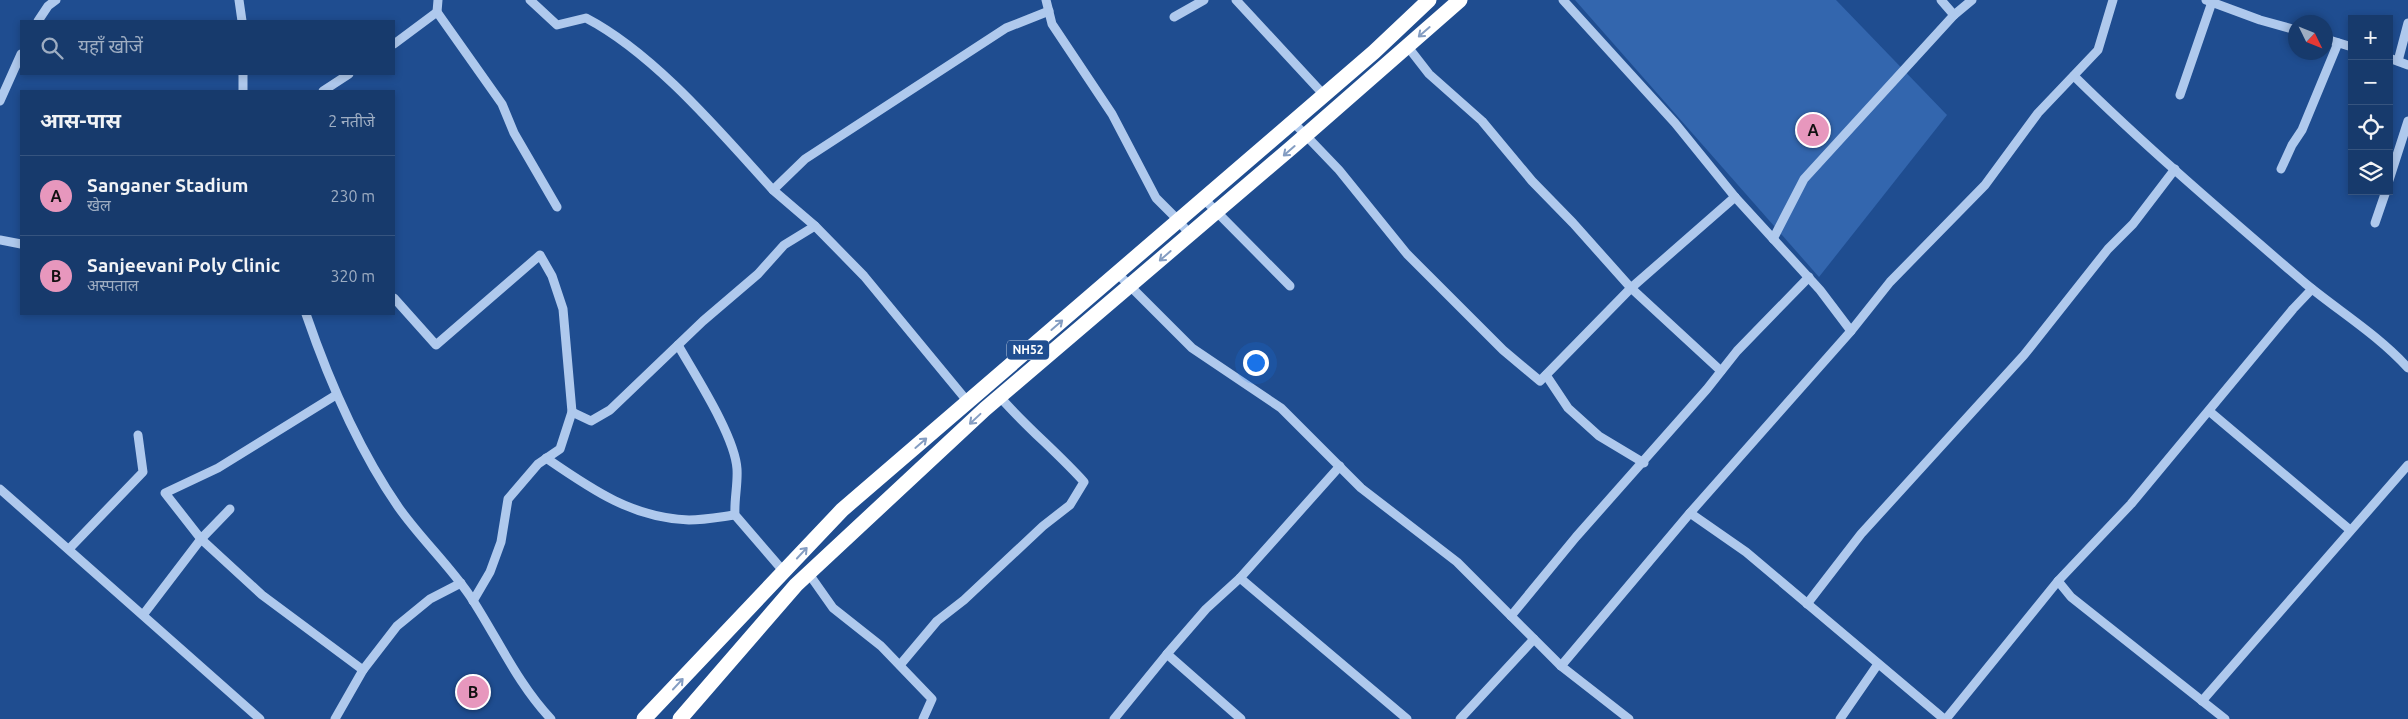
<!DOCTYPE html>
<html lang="hi">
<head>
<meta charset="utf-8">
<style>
	body { margin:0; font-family:Ubuntu,"Noto Sans Devanagari",sans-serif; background:#204172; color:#f1f3f6 }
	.controls { position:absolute; right:15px; top:15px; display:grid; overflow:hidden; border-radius:0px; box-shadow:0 2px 8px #0003 }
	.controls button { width:45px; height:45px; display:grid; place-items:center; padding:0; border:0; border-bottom:1px solid #36547f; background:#173a6c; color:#f1f3f6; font:25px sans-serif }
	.compass { position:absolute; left:2288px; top:15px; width:45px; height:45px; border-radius:50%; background:#173a6c; box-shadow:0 2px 8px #0003; rotate:133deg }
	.you { position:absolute; left:1255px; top:362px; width:18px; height:18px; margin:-12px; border:4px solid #fff; border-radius:50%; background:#1a73e8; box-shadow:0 0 0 8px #1a73e833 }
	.badge { display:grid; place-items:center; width:32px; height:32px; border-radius:50%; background:#e797bd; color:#111; font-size:16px; font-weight:700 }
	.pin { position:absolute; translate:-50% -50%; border:2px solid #fff; box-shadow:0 1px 5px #0006 }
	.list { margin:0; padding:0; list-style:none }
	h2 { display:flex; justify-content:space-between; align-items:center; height:65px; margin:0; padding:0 20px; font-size:21px }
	h2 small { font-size:16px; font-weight:400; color:#9eadc2 }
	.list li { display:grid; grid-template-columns:32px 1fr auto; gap:15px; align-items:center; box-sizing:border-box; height:80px; padding:0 20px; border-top:1px solid #36547f }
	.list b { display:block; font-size:19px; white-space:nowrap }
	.list p { margin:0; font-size:16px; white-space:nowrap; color:#9eadc2 }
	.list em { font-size:16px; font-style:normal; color:#9eadc2 }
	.icon { flex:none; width:28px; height:28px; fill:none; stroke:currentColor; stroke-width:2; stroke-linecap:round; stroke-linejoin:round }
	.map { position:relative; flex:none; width:2408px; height:719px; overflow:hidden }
	.search { position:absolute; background:#173a6c; box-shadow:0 2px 8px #0003; left:20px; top:20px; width:375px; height:55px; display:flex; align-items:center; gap:12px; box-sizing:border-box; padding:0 18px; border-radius:0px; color:#9eadc2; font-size:19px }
	.panel { position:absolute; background:#173a6c; box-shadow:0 2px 8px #0003; left:20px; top:90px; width:375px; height:225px; border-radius:0px }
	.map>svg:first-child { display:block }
</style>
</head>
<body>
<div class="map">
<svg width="2408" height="719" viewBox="0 0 2408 719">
	<rect width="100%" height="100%" fill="#1f4d90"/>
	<path fill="#3366ae" d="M 1575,0 L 1836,0 L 1947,115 L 1819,277 Z"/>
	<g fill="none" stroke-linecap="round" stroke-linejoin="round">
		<g stroke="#afc9ed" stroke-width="9">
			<path d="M 239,0 L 242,21"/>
			<path d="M 530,0 L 557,25 L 586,18 C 655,54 721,133 773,190 L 805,159 L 1006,28 L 1049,11"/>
			<path d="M 1046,0 L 1052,24 L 1112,114 L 1156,198 L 1179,221 L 1190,235"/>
			<path d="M 1236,0 L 1324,95"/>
			<path d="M 1563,0 L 1675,123 L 1735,197 L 1820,290 L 1851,331"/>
			<path d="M 2206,0 L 2260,20 L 2296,30"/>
			<path d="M 437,12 L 438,0"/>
			<path d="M 1954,15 L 1972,0"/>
			<path d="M 1174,17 L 1204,0"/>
			<path d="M 38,21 L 48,6 L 56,0"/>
			<path d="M 2326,39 L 2352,47"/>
			<path d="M 394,44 L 437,12 L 502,104 L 514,133 L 557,207"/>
			<path d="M 1408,47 L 1429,74 L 1482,121 L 1532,181 L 1573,223 L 1631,288 L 1721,371"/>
			<path d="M 2389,58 L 2408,65"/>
			<path d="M 2398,61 L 2408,23"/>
			<path d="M 243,74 L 243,91"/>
			<path d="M 2074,76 C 2148,149 2227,216 2306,284 C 2340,312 2378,335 2408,368"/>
			<path d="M 323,91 L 349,74"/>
			<path d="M 2180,95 L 2212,2"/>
			<path d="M 0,101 L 21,54"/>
			<path d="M 1293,122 L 1339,170 L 1407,254 L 1503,350 L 1540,381 L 1631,288 L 1735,197"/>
			<path d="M 2281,169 L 2292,145 L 2302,130 L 2338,43"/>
			<path d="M 2389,180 L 2408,121"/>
			<path d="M 773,190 L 815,226 L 864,276 L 968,402"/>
			<path d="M 1204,199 L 1290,286"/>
			<path d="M 2375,223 L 2386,191"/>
			<path d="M 1773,239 L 1804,179 L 1954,15 L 1941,0"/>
			<path d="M 0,240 L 21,244"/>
			<path d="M 1117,273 L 1192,348 L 1281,408 L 1361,488 L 1457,562 L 1561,666 L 1629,719"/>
			<path d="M 394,298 L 436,345 L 540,255 L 552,276 L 563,309 L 572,412 L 560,449 L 538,464 L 508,499 L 501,542 L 490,572 L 473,601"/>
			<path d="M 306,314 C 329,381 358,449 399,508 C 421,539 449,565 470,596 C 497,637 517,683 551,719"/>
			<path d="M 678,345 C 695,375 735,436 737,469 C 738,484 734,500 735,515 L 785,573"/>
			<path d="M 1546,375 L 1568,408 L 1599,436 L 1644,463"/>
			<path d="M 2209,411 L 2350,530"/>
			<path d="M 572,412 L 591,421 L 610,410 L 703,321 L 758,274 L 784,245 L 815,226"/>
			<path d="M 546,458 C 591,489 632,518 689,520 C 704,520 720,517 735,515"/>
			<path d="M 0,489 L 260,719"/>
			<path d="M 230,509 L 201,539 L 165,493 L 218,468 L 336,395"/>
			<path d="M 1690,513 L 1746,552 L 1944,719"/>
			<path d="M 69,549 L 143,472 L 138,435"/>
			<path d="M 809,574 L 833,608 L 881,646 L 932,699 L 923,719"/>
			<path d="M 1240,578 L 1407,719"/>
			<path d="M 2058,581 L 2131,504 L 2293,309 L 2312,289"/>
			<path d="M 1807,604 L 1861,534 L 2024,355 L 2108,249 L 2133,224 L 2175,169"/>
			<path d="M 143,615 L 201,539 L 262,595 L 363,670 L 335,719"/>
			<path d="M 1511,616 L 1576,537 L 1707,389 L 1737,351 L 1809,277"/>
			<path d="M 1167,654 L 1206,609 L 1240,578 L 1340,466"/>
			<path d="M 900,665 L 937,621 L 964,600 L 1043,526 L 1070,505 L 1084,482 C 1057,452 1026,427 1000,397"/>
			<path d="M 1561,666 L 1690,513 L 1851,331 L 1890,282 L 1985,185 L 2038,113 L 2098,50 L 2113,0"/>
			<path d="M 363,670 L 397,626 L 430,599 L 461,583"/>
			<path d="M 2202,701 L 2408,465"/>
			<path d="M 1114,719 L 1167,654 L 1241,719"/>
			<path d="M 1460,719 L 1534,639"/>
			<path d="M 1840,719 L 1878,664"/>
			<path d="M 1946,719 L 2058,581 L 2071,597 L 2225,719"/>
		</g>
		<g stroke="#fff" stroke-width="15">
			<path d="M 644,719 L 842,510 L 1374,52 L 1429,0"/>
			<path d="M 680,719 L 796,585 L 985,409 L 1291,148 L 1460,0"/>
		</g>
	</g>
	<defs><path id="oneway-shaft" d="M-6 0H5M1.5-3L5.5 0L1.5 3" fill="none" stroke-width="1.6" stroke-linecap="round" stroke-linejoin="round" transform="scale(1.25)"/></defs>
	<g stroke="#849dc2">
		<use href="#oneway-shaft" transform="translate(1424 32) rotate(139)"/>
		<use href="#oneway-shaft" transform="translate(1289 151) rotate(139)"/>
		<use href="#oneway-shaft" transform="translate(1165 256) rotate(139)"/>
		<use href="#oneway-shaft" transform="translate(1057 325) rotate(-41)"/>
		<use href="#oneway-shaft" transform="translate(975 419) rotate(137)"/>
		<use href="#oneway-shaft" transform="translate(921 443) rotate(-41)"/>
		<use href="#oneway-shaft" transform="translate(802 553) rotate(-47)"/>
		<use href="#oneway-shaft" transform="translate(678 684) rotate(-47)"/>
	</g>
	<g text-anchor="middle" stroke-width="5" stroke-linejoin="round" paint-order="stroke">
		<rect fill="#1f4d90" stroke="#bccade" stroke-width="1" x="1007" y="340.5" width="42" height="19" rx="4"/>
		<g font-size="12" font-weight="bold" fill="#fff">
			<text x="1028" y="354">NH52</text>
		</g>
	</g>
</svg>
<div class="controls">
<button>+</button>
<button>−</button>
<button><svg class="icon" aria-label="locate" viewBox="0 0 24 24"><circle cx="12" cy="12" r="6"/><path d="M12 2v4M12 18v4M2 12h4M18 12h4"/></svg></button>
<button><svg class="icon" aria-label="layers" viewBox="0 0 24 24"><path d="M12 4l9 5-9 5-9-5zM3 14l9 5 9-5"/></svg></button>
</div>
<svg class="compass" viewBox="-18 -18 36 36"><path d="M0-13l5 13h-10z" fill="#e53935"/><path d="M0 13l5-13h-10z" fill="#9eadc2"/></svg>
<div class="you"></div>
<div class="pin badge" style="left:1813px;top:130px">A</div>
<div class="pin badge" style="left:473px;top:692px">B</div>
<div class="search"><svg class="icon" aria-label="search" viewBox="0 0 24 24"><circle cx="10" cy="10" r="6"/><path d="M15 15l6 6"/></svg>यहाँ खोजें</div>
<section class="panel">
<h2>आस-पास<small>2 नतीजे</small></h2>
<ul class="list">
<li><span class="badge">A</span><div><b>Sanganer Stadium</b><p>खेल</p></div><em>230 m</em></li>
<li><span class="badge">B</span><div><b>Sanjeevani Poly Clinic</b><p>अस्पताल</p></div><em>320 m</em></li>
</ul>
</section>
</div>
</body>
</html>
